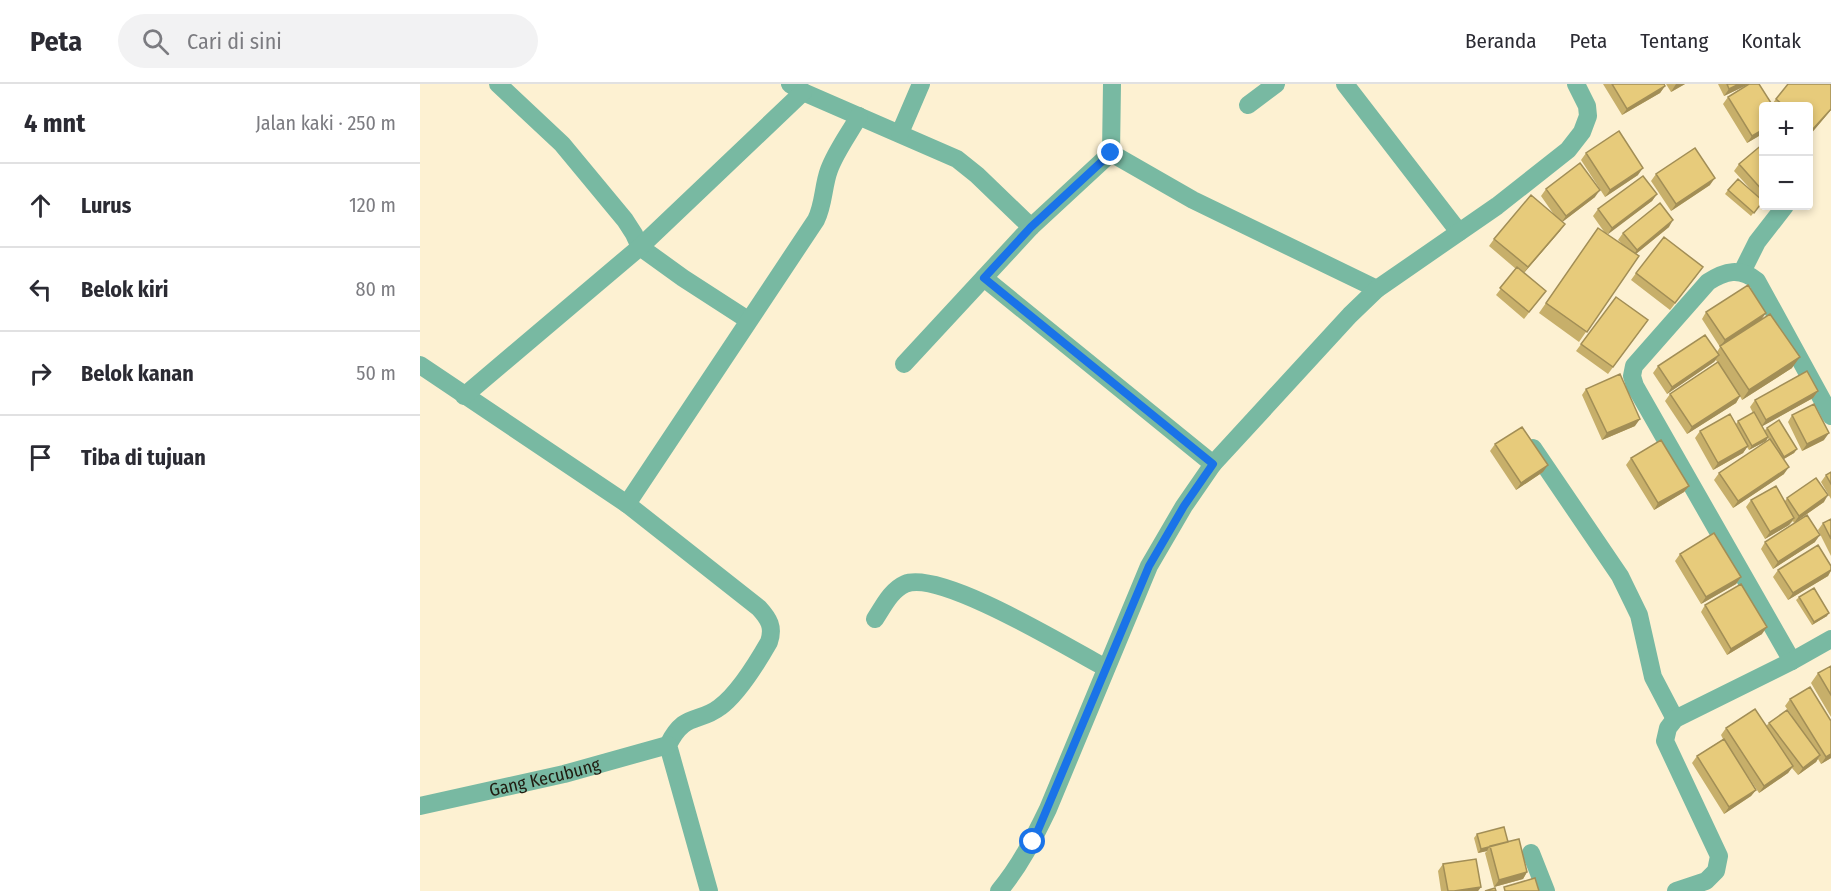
<!DOCTYPE html>
<html lang="id">
<meta charset="utf-8">
<style>
body{margin:0;font-family:"Fira Sans Condensed",sans-serif;background:#f2f2f3;color:#2b2b33}
.controls{position:absolute;right:18px;top:18px;display:grid;overflow:hidden;border-radius:6px;box-shadow:0 3px 9px #0003}
.controls button{width:54px;height:54px;display:grid;place-items:center;padding:0;border:0;border-bottom:2px solid #e1e1e2;background:#fff;color:#2b2b33;font:30px sans-serif}
.stop{position:absolute;width:18px;height:18px;margin:-14px;border:4px solid #1a73e8;border-radius:50%;background:#fff}
.stop.end{background:#1a73e8;border-color:#fff;box-shadow:0 2px 6px #0008}
.list{margin:0;padding:0;list-style:none}
h2{display:flex;justify-content:space-between;align-items:center;height:78px;margin:0;padding:0 24px;font-size:26px}
h2 small{font-size:20px;font-weight:400;color:#7c7c81}
.list li{display:grid;grid-template-columns:39px 1fr auto;gap:18px;align-items:center;box-sizing:border-box;height:84px;padding:0 24px;border-top:2px solid #e1e1e2}
.list b{display:block;font-size:22px;white-space:nowrap}
.list em{font-size:20px;font-style:normal;color:#7c7c81}
.icon{flex:none;width:33px;height:33px;fill:none;stroke:currentColor;stroke-width:2;stroke-linecap:round;stroke-linejoin:round}
.map{position:relative;flex:none;width:1411px;height:807px;overflow:hidden}
header{display:flex;align-items:center;gap:36px;box-sizing:border-box;height:84px;padding:0 30px;background:#fff;border-bottom:2px solid #e1e1e2}
header strong{font-size:28px}
nav{display:flex;gap:33px;margin-inline-start:auto;font-size:21px}
.search{width:420px;height:54px;background:#f2f2f3;display:flex;align-items:center;gap:15px;box-sizing:border-box;padding:0 21px;border-radius:33px;color:#7c7c81;font-size:22px}
main{display:flex}
aside{flex:1;background:#fff}
.map>svg:first-child{display:block}
.lines{fill:none;stroke-linecap:round;stroke-linejoin:round}
.minor{stroke:#78b9a2;stroke-width:18}
.wall{fill:#c7af6a}
.shaded-wall{fill:#a28e56}
.building{fill:#e7cb7b;stroke:#a28e56;stroke-width:1.5}
.route{stroke:#1a73e8;stroke-width:8}
.labels{text-anchor:middle;stroke-width:4.5;stroke-linejoin:round;paint-order:stroke}
.street-label{font-size:18px;fill:#201c11;stroke:#fdf1d2}
</style>
<header>
<strong>Peta</strong>
<div class="search"><svg class="icon" aria-label="search" viewBox="0 0 24 24"><circle cx="10" cy="10" r="6"/><path d="M15 15l6 6"/></svg>Cari di sini</div>
<nav><a>Beranda</a><a>Peta</a><a>Tentang</a><a>Kontak</a></nav>
</header>
<main>
<aside>
<h2>4 mnt<small>Jalan kaki · 250 m</small></h2>
<ul class="list">
<li><svg class="icon" aria-label="ahead" viewBox="0 0 24 24"><path d="M12 20V5M6 11l6-6 6 6"/></svg><div><b>Lurus</b></div><em>120 m</em></li>
<li><svg class="icon" aria-label="left" viewBox="0 0 24 24"><path d="M17 20v-9H6M10 6l-5 5 5 5"/></svg><div><b>Belok kiri</b></div><em>80 m</em></li>
<li><svg class="icon" aria-label="right" viewBox="0 0 24 24"><path d="M7 20v-9h11M14 6l5 5-5 5"/></svg><div><b>Belok kanan</b></div><em>50 m</em></li>
<li><svg class="icon" aria-label="arrive" viewBox="0 0 24 24"><path d="M6 21V4h12l-3 4 3 4H6"/></svg><div><b>Tiba di tujuan</b></div></li>
</ul>
</aside>
<div class="map">
<svg width="1411" height="807" viewBox="0 0 1411 807">
<rect width="100%" height="100%" fill="#fdf1d2"/>
<g class="lines">
<g class="minor">
<path d="M78,0l64,60 63,76 9,14 6,13 43,31 65,42"/>
<path d="M370,0l13,8 154,67 20,16 54,52"/>
<path d="M925,0l114,148"/>
<path d="M828,21l28,-21"/>
<path d="M480,49l21,-49"/>
<path d="M691,69l1,-69"/>
<path d="M1322,188l15,-30 28,-36"/>
<path d="M564,194l229,186"/>
<path d="M484,280l127,-137 80,-74 82,47 184,89"/>
<path d="M0,281l207,139 132,104c10,11 15,19 10,34 -12,21 -30,51 -49,65 -22,17 -35,4 -52,38l41,146"/>
<path d="M44,312l176,-149 163,-155"/>
<path d="M1113,364l87,128 19,39 14,62 22,42"/>
<path d="M207,420l189,-284c8,-16 7,-34 13,-50 7,-19 20,-36 30,-54"/>
<path d="M455,535c8,-12 16,-29 30,-35 35,-15 165,65 201,84"/>
<path d="M1372,577l-157,-275 -3,-10 2,-10 74,-84c17,-11 32,-15 49,-1l74,135"/>
<path id="s1" d="M0,722l144,-32 104,-29"/>
<path d="M1111,769l15,38"/>
<path d="M579,807c21,-25 35,-53 49,-82l101,-243 35,-60 29,-42 137,-149 27,-26 120,-83 71,-56 14,-18 6,-16 -1,-10 -11,-22"/>
<path d="M1256,807l30,-10 10,-10 3,-15 -54,-115 3,-13 7,-9 117,-58 39,-22"/>
</g>
</g>
<path class="wall" d="M1183,0h61l1,2 -5,7 -38,22z
M1246,0h19l-14,8z
M1298,0h31l-25,12z
M1411,0v26l-22,26v-30h-45v27l-17,10 -24,-39 5,-7 44,7 4,-5z
M1344,59v51l-5,4 4,3 -12,15 -26,-22 3,-4 25,2 -19,-21 5,-7z
M1166,69l52,22 -33,22 -24,-37z
M1236,90l54,11 -39,26 -20,-30z
M1126,105l49,8 -33,25 -2,9 -36,42 22,18 -22,28 -28,-24 20,-26 -27,-23 5,-7 61,-23 -14,-20z
M1237,110l-5,7 -45,33 15,10 -4,-4 5,-7 46,-6 -33,27 3,2 -60,86 -40,-29 59,-85 7,5 -12,-17 5,-7z
M1216,189l62,1 -28,36 -39,-30z
M1196,213l32,23 -40,54 -32,-23z
M1286,228l56,7 30,49 -50,32 -2,-4 -4,7 -49,31 -22,-33 5,-7 47,-32 -1,-2 -2,2 -47,32 -14,-21 5,-7 59,-14 3,-5 -18,-28z
M1166,305l49,37 -33,14 -20,-45z
M1398,307l-5,7 -51,28 2,5 3,-3 30,21 -3,4 -10,6v15l-51,34 -19,-28 5,-7 50,-33 -1,-2 -2,3 -17,9 -2,-3 -4,6 -30,17 -18,-32 5,-7 36,-7 2,-3 15,-8 -3,-6 5,-7z
M1372,331l32,25 -22,11 -14,-29z
M1075,360l48,28 -27,18 -26,-39z
M1211,374l58,28 -5,6 -30,18 -28,-45z
M1411,388v27l-10,-17 5,-7z
M1367,414l37,4 -30,21 -1,-2 -4,4 -24,14 -19,-32 5,-7 34,1z
M1411,435v37l-13,-26 5,-7z
M1345,458h50l-42,27 -12,-20z
M1260,470l61,23 -5,7 -35,20 -26,-43z
M1411,482v5l-3,5 -40,24 -15,-23 5,-7z
M1379,513l28,19 -15,9 -16,-25z
M1285,521l57,29 -35,21 -26,-43z
M1411,582v51l-20,-34 7,-10z
M1370,615l41,22v37l-10,6 -3,-5 -2,3 -18,13 -6,-7 -4,5 -29,20 -20,-30 17,27 -5,6 -27,18 -32,-51 5,-7 26,-17 -2,-4 5,-7 40,-2 3,-3 23,-7 -7,-10z
M1057,750l31,8 19,30 -4,7 -29,8 -9,-34 2,-2 -9,2 -4,-15z
M1023,780l38,23 -3,4h-37l-3,-20z"/>
<path class="shaded-wall" d="M1256,0h9l-14,8z
M1319,0h10l-25,12 5,-7z
M1245,2l-5,7 -38,22 5,-6z
M1411,25v1l-22,26 3,-6z
M1344,45v4l-17,10 5,-7z
M1223,84l-5,7 -33,22 5,-7z
M1295,94l-5,7 -39,26 5,-7z
M1180,106l-5,7 -34,26 5,-7z
M1237,110l-5,7 -45,34 5,-7z
M1253,136l-4,7 -37,30 5,-7z
M1145,140l-5,7 -37,43 5,-7z
M1346,229l-5,7 -41,27 5,-7z
M1299,271l-5,7 -47,32 5,-7z
M1380,273l-8,11 -50,32 7,-10z
M1398,307l-5,7 -52,29 5,-7z
M1320,312l-4,7 -49,31 5,-7z
M1220,335l-5,7 -33,14 5,-7z
M1409,349l-5,7 -22,11 5,-7z
M1348,353l-2,4 -17,9 3,-4z
M1328,362l-5,7 -30,17 5,-7z
M1377,365l-3,4 -12,7 2,-3z
M1128,381l-5,7 -27,18 5,-7z
M1369,383l-5,7 -51,34 5,-7z
M1269,402l-5,6 -30,18 4,-7z
M1408,411l-4,7 -30,21 5,-7z
M1374,434l-5,7 -24,14 5,-7z
M1400,451l-5,7 -42,27 5,-7z
M1411,486l-3,6 -40,24 5,-7z
M1321,493l-5,7 -35,20 5,-7z
M1409,529l-2,3 -15,9 2,-3z
M1347,543l-5,7 -35,21 4,-6z
M1411,670v4l-10,6 5,-7z
M1400,671l-4,7 -18,13 5,-7z
M1373,682l-5,7 -29,20 5,-7z
M1336,706l-5,6 -27,18 5,-7z
M1069,763l-2,4 -9,2 3,-4z
M1107,788l-4,7 -29,8 5,-7z
M1061,803l-3,4h-24z"/>
<path class="building" d="M1192,0h52l1,2 -38,23z
M1307,0h12l-10,5z
M1329,0h10l14,22h-9v23l-12,7 -24,-39z
M1368,0h43v25l-19,21 -3,-3v-21h-25l-8,-7z
M1199,47l24,37 -33,22 -24,-37z
M1344,59v48h-1l-24,-27z
M1275,64l20,30 -39,26 -20,-30z
M1160,79l20,27 -34,26 -20,-27z
M1223,92l14,18 -45,34 -14,-19z
M1318,95l25,22 -9,12 -26,-23z
M1111,111l34,29 -37,43 -34,-28z
M1240,119l13,17 -36,30 -14,-17z
M1178,144l41,28 -52,76 -41,-29z
M1244,153l39,30 -28,36 -39,-30z
M1097,183l29,24 -17,21 -29,-24z
M1328,201l18,28 -41,27 -19,-28z
M1196,213l32,23 -35,47 -32,-23z
M1350,230l30,43 -51,33 -29,-44z
M1285,251l14,20 -47,32 -14,-21z
M1298,278l22,34 -48,31 -22,-33z
M1387,287l11,20 -52,29 -11,-20z
M1200,290l20,45 -33,14 -21,-44z
M1394,320l15,29 -22,11 -15,-29z
M1334,328l14,25 -16,9 -14,-25z
M1310,330l18,32 -30,17 -18,-32z
M1359,336l18,29 -13,8 -17,-29z
M1102,343l26,38 -27,18 -26,-39z
M1350,355l19,28 -51,34 -19,-28z
M1241,356l28,46 -31,17 -27,-45z
M1411,388v12l-5,-9z
M1396,394l12,17 -29,21 -12,-18z
M1356,402l18,32 -24,14 -19,-32z
M1387,431l13,20 -42,27 -13,-20z
M1411,435v20l-8,-16z
M1294,449l27,44 -35,20 -26,-43z
M1398,461l13,21v4l-38,23 -15,-23z
M1321,500l26,43 -36,22 -26,-44z
M1394,504l15,25 -15,9 -15,-25z
M1411,582v29l-13,-22z
M1390,603l21,34v33l-5,3 -36,-58z
M1335,625l38,57 -29,20 -38,-58z
M1367,626l33,45 -17,13 -34,-45z
M1304,655l32,51 -27,17 -32,-51z
M1084,743l4,15 -27,7 -4,-15z
M1099,755l8,33 -28,8 -9,-34z
M1056,775l5,28 -27,4h-6l-5,-27z
M1115,794l4,13h-34l-1,-4z
M1075,804l1,3h-11z"/>
<g class="lines">
<path class="route" d="M613,758l116,-276 35,-60 29,-42 -229,-186 47,-51 80,-74"/>
</g>
<g class="labels">
<g class="street-label">
<text dy="6" stroke="none"><textPath href="#s1" startOffset="128">Gang Kecubung</textPath></text>
</g>
</g>
</svg>
<div class="controls">
<button>+</button>
<button>−</button>
</div>
<div class="stop" style="left:613px;top:758px"></div>
<div class="stop end" style="left:691px;top:69px"></div>
</div>
</main>
